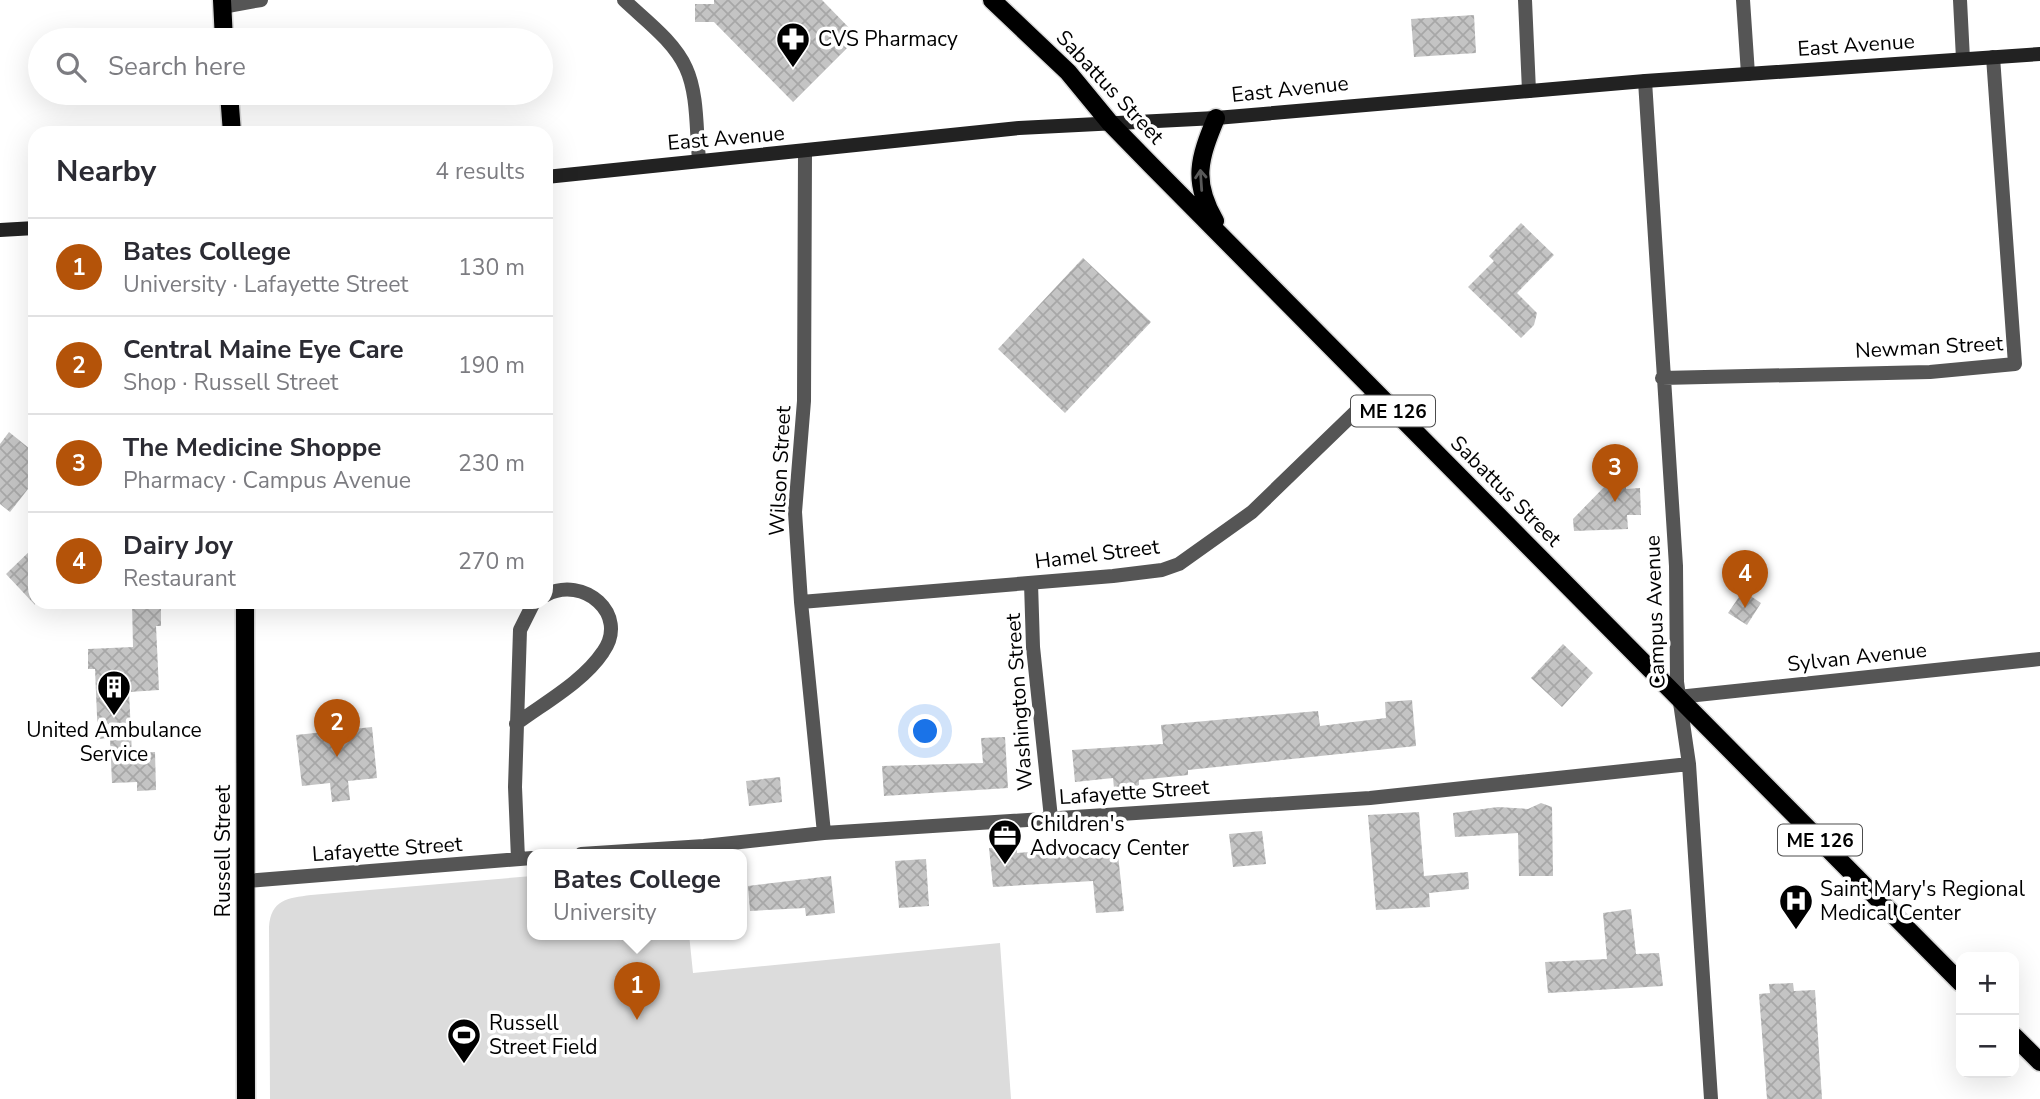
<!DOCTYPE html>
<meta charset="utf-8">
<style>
body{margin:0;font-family:"Nunito Sans",sans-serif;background:#f7f7f7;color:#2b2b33}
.controls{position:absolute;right:21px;bottom:21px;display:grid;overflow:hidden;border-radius:14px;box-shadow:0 7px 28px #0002}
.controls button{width:63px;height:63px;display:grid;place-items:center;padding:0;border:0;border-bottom:2px solid #e1e1e2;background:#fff;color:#2b2b33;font:35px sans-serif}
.you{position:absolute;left:926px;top:732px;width:24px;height:24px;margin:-18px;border:5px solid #fff;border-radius:50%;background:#1a73e8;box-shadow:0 0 0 10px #1a73e833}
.badge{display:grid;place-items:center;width:46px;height:46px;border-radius:50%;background:#b45309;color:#fff;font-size:23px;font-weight:700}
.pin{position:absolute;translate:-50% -58px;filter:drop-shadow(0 2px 4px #0008)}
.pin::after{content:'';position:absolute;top:37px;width:24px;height:21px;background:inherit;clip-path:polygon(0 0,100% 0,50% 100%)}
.popup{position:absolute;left:527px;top:849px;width:220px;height:91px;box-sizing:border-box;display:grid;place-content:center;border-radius:14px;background:#fff;filter:drop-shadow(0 2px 5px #0005);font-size:23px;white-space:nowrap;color:#7c7c81}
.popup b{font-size:26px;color:#2b2b33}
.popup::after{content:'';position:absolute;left:50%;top:100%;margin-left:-14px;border:14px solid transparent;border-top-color:#fff}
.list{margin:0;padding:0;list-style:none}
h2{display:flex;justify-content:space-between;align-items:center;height:91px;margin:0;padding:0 28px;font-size:30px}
h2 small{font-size:23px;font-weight:400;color:#7c7c81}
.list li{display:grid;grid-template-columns:46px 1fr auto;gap:21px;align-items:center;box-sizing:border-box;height:98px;padding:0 28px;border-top:2px solid #e1e1e2}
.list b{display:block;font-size:26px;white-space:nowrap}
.list p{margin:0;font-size:23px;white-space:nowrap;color:#7c7c81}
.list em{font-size:23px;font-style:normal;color:#7c7c81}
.icon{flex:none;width:38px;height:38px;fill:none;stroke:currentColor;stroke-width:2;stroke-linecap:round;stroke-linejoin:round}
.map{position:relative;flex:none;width:2040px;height:1099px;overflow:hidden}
.search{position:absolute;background:#fff;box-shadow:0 7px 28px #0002;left:28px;top:28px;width:525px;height:77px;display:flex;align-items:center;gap:18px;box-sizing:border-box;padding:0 24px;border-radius:38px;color:#7c7c81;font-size:26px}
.panel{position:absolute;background:#fff;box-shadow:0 7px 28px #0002;left:28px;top:126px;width:525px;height:483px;border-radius:21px}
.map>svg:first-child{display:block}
.grass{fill:#dcdcdc}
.building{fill:url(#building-cross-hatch)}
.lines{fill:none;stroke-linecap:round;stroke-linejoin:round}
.primary-casing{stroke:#dbdbdb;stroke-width:21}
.street{stroke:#555;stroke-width:14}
.secondary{stroke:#222;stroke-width:14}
.primary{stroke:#000;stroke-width:18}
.oneway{stroke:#595959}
.labels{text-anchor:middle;stroke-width:7;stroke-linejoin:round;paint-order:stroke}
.shield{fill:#fff;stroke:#4c4c4c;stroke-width:2}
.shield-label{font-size:19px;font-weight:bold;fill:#000}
.poi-label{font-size:21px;fill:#000;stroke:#fff;text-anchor:start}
.street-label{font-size:21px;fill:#000;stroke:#fff}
</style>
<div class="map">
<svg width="2040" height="1099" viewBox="0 0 2040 1099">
<defs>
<pattern id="building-cross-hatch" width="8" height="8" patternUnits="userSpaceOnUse" patternTransform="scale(1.75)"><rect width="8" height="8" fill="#c4c4c4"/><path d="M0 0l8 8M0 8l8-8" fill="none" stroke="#a7a7a7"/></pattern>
</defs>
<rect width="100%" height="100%" fill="#fff"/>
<path class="grass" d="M532,876v58h157l4,39 307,-30 11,156h-741l-1,-172c2,-27 18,-29 42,-32z"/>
<path class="building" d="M714,0h108l36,37 -65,65 -79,-80h-19v-18h19z
M1474,15l2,38 -62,4 -3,-38z
M1521,223l33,32 -37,38 20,20 -3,12 -13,13 -53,-51 26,-26 -5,-5z
M1083,258l68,64 -86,91 -67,-64z
M9,432l26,21v27l-25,32 -10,-8v-60z
M1608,483h18v6l14,-1 1,27h-14l1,14 -54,2 -1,-12z
M35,546v59l-29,-31z
M1743,591l18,12 -14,22 -19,-12z
M132,602h29v24h-5l3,64 -30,2 3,61 23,-1 1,38 -19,1v-9l-25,1 -2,-45 -12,1 -3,-70h-7v-20l45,-2z
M1563,644l30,29 -31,34 -31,-29z
M1412,700l4,46 -228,24v5l-49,5v7l-25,1 -1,-10 -38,4 -3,-32 91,-6 -2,-19 157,-14 2,15 66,-8 -1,-16z
M372,727l5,51 -29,3 2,19 -18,2 -2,-19 -28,3 -6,-51z
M1005,737l3,51 -124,8 -2,-30 101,-3 -2,-25z
M780,777l2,25 -33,4 -3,-25z
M1541,803l11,4 1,69h-34l-1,-43 -63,4 -2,-24 45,-6 30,2z
M1419,812l5,64 44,-4 1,17 -40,4 1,14 -54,3 -8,-95z
M1262,831l4,33 -33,3 -4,-33z
M1117,845l7,66 -28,2 -3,-32 -100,6 -4,-39 28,-2v7z
M926,859l3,47 -30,2 -4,-47z
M831,876l4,37 -29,3 -1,-8 -55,3 -2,-25z
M1631,909l5,45 23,-1 4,33 -115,7 -3,-31 62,-3 -4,-46z
M1793,983l1,8 21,-1 7,109h-55l-8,-105 11,-1 -1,-9z"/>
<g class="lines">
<g class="primary-casing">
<path id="primary" d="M222,0l2,40
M992,0l76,72 42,51 41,42 810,818
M229,93l3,40
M1215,221c-23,-40 -16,-62 1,-103
M245,602l1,497
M2014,1036l26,26"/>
</g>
<path class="street" d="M624,0c21,20 50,41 62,68 12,26 10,62 13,91
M1525,0l4,91
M1743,0l5,74
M1960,0l3,59
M222,7l39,-7
M1645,81l31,485 1,116 12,82 22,335
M805,153l-1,248 -9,111 6,90 23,231
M1662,378l268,-6 85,-8 -22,-307
M1031,583l2,64 18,171
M801,602l312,-26 49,-6 17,-6 73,-52 123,-119
M1678,697l362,-38
M516,724c28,-21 67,-42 87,-72 27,-38 -20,-77 -57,-57
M581,854l123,-8 120,-13 546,-35 319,-34
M518,859l-3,-72 5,-157 14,-28
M246,881l286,-23"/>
<path class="secondary" d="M546,177l473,-49 197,-10 429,-37 395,-27
M0,230l35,-2"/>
<use href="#primary" class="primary"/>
</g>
<defs><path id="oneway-shaft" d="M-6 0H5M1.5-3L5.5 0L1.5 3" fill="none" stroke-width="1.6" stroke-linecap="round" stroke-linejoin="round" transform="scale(1.75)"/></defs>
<use class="oneway" href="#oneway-shaft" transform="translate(1201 180) rotate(-94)"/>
<defs>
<g id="pharmacy-pin" transform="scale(1.75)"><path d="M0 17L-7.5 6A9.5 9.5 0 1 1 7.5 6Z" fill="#000" stroke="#fff"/><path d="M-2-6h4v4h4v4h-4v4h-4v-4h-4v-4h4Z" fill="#fff"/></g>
<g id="building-pin" transform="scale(1.75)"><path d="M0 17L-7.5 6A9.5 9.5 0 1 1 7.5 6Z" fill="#000" stroke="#fff"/><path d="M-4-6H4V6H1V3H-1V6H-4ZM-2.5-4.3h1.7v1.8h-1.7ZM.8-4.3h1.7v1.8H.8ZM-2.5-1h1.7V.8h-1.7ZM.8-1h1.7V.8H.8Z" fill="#fff"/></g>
<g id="office-pin" transform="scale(1.75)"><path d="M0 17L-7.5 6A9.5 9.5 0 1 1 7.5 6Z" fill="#000" stroke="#fff"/><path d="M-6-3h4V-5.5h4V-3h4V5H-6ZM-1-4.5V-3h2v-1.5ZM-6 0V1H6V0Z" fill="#fff"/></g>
<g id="hospital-pin" transform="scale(1.75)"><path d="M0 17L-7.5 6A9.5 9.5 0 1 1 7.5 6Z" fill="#000" stroke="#fff"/><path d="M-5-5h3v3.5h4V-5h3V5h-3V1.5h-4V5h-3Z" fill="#fff"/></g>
<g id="stadium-pin" transform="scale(1.75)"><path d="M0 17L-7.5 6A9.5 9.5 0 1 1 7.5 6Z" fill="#000" stroke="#fff"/><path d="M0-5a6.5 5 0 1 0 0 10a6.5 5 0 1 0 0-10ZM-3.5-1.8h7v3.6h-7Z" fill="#fff"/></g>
</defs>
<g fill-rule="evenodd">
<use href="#pharmacy-pin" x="793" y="39"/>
<use href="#building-pin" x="114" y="687"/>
<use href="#office-pin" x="1005" y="836"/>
<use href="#hospital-pin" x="1796" y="901"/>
<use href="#stadium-pin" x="464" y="1035"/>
</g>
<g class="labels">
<g class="shield">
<rect x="1351" y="395.5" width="84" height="31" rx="5"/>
<rect x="1778" y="824.5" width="84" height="31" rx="5"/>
</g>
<g class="shield-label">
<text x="1393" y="418">ME 126</text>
<text x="1820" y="847">ME 126</text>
</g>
<g class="poi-label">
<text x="818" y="46">CVS Pharmacy</text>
<text x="114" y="737" text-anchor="middle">United Ambulance<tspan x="114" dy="24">Service</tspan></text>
<text x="1030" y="831">Children's<tspan x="1030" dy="24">Advocacy Center</tspan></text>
<text x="1820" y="896">Saint Mary's Regional<tspan x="1820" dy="24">Medical Center</tspan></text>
<text x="489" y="1030">Russell<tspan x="489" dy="24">Street Field</tspan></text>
</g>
<g class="street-label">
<text transform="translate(1856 45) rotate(-4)" y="7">East Avenue</text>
<text transform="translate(1110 87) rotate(47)" y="7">Sabattus Street</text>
<text transform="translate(1290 89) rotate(-6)" y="7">East Avenue</text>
<text transform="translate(726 138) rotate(-5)" y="7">East Avenue</text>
<text transform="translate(1929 347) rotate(-3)" y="7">Newman Street</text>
<text transform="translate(780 471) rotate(-87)" y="7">Wilson Street</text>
<text transform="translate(1506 491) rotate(45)" y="7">Sabattus Street</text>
<text transform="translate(1097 554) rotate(-7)" y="7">Hamel Street</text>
<text transform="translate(1655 612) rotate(-92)" y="7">Campus Avenue</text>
<text transform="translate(1857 657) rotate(-6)" y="7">Sylvan Avenue</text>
<text transform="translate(1019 702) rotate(-94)" y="7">Washington Street</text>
<text transform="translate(1134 792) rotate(-4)" y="7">Lafayette Street</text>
<text transform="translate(387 849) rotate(-4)" y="7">Lafayette Street</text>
<text transform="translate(223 851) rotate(-90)" y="7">Russell Street</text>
</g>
</g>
</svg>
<div class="controls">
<button>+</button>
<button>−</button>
</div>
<div class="you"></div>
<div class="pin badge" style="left:637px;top:1020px">1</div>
<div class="popup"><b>Bates College</b>University</div>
<div class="pin badge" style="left:337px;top:757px">2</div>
<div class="pin badge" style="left:1615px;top:502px">3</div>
<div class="pin badge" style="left:1745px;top:608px">4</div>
<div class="search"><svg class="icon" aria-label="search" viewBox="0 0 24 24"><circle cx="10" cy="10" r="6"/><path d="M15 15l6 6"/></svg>Search here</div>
<section class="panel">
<h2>Nearby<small>4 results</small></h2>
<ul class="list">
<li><span class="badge">1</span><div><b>Bates College</b><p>University · Lafayette Street</p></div><em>130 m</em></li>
<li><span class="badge">2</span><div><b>Central Maine Eye Care</b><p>Shop · Russell Street</p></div><em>190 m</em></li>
<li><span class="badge">3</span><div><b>The Medicine Shoppe</b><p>Pharmacy · Campus Avenue</p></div><em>230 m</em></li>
<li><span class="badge">4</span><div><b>Dairy Joy</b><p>Restaurant</p></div><em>270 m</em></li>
</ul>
</section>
</div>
